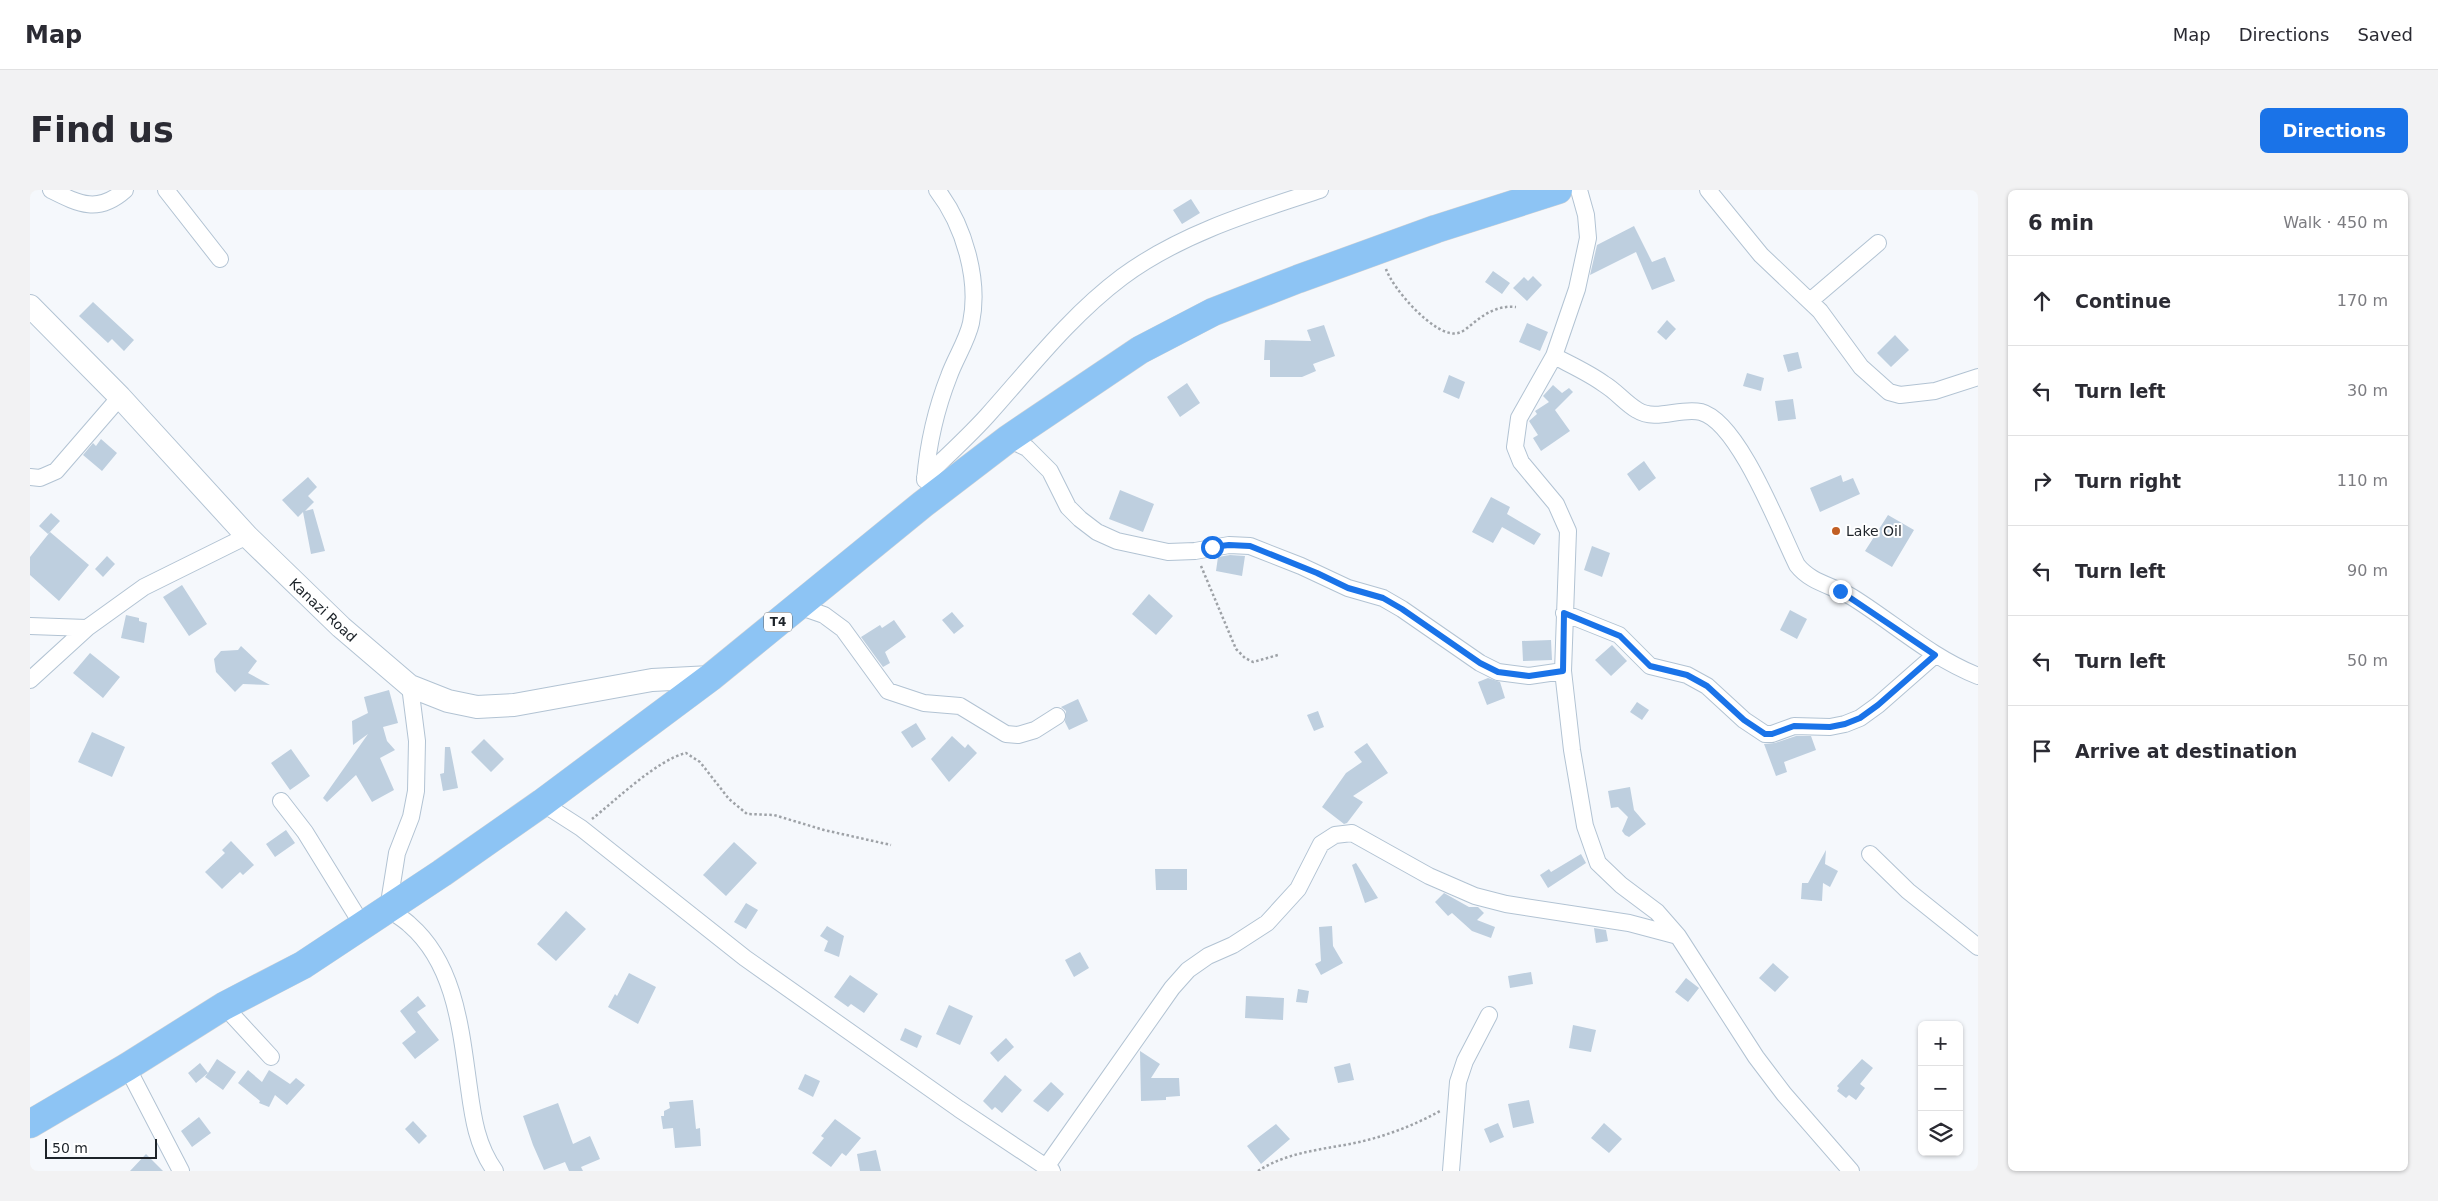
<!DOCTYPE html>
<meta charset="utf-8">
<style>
body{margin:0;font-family:"DejaVu Sans",sans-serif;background:#f2f2f3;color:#2b2b33}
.controls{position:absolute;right:15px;bottom:15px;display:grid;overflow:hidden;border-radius:8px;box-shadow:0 1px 4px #0004}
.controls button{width:45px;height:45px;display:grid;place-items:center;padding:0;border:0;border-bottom:1px solid #e1e1e2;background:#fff;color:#2b2b33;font:25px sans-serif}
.scale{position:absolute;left:15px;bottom:12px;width:112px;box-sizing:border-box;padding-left:5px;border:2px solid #1d2329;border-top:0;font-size:14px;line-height:18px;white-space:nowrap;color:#1d2329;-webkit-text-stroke:4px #fff;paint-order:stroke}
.stop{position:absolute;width:15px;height:15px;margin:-11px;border:4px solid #1a73e8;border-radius:50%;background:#fff}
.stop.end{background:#1a73e8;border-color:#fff;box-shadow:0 1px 5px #0008}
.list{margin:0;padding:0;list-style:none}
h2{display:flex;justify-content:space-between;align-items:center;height:65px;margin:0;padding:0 20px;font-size:21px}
h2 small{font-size:16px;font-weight:400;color:#7c7c81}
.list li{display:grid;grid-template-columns:32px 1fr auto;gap:15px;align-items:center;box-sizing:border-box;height:90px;padding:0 20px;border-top:1px solid #e1e1e2}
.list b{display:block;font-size:19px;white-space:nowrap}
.list em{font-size:16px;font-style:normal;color:#7c7c81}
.icon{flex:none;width:28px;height:28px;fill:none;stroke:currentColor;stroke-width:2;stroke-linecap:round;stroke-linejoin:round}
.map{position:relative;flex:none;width:1948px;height:981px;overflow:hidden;border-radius:8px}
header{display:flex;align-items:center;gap:30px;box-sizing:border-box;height:70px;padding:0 25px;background:#fff;border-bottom:1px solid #e1e1e2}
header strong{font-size:24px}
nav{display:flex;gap:28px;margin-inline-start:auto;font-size:18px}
.intro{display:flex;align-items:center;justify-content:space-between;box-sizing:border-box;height:120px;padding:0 30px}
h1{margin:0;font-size:35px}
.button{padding:12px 22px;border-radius:8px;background:#1a73e8;color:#fff;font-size:18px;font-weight:700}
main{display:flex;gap:30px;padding:0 30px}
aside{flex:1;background:#fff;border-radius:8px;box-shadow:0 1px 4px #0004}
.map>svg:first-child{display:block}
.building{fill:#becfdf}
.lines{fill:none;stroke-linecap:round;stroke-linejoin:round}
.street-casing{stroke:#b2c3d3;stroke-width:18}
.secondary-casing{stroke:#b2c3d3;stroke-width:24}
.highway-casing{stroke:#d2d3d4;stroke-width:29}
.path{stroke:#9ea2a7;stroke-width:2.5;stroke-dasharray:2.5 2.5;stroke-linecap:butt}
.street{stroke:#fff;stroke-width:16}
.secondary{stroke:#fff;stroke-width:22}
.highway{stroke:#8dc4f4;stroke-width:28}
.route{stroke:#1a73e8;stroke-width:6}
.poi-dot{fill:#c25f24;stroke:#fff;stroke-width:2}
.labels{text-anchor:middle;stroke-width:4;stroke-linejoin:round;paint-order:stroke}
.shield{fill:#fff;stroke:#616569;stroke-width:1}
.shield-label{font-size:12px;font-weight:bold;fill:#1d2329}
.poi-label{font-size:14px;fill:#1d2329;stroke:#fff;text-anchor:start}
.street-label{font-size:14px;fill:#1d2329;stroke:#fff}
</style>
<header>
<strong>Map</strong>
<nav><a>Map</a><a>Directions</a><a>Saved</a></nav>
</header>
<div class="intro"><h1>Find us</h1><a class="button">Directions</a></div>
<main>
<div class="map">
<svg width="1948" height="981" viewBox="0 0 1948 981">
<rect width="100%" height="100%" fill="#f5f8fc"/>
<path class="building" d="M1161,9l9,14 -18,11 -9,-14z
M1604,36l18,36 13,-5 10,24 -23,9 -16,-38 -46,23 7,-30z
M1463,81l17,12 -8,11 -17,-12z
M1503,86l9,9 -15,16 -14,-13 11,-11 4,4z
M63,112l41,38 -10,11 -12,-12 -4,4 -29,-27z
M1637,130l9,9 -10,11 -9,-8z
M1497,133l21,9 -8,19 -21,-9z
M1294,135l11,31 -22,8 3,7 -14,6h-32v-17h-6l1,-20 46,1 -4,-11z
M1865,145l14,15 -18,17 -14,-14z
M1768,162l4,16 -14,4 -5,-17z
M1717,183l17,5 -3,13 -18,-5z
M1419,185l16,7 -6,17 -16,-7z
M1157,193l13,20 -20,14 -13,-20z
M1523,195l9,8 7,-5 4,4 -18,18 15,21 -29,20 -8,-13 5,-3 -9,-14 8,-7 -2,-3 14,-9 -6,-6z
M1763,209l3,20 -18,2 -3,-20z
M71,249l16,14 -15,18 -19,-16 10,-12 3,3z
M1614,271l12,17 -17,13 -12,-17z
M1811,285l2,7 10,-4 7,16 -40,18 -10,-24z
M278,287l9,10 -9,9 6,6 -9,9 8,-2 12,42 -14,3 -8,-42 -5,5 -16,-17z
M1090,300l34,14 -11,28 -34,-13z
M1461,307l19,10 -3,7 34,20 -7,11 -32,-18 -9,16 -21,-11z
M21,323l9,8 -12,13 -9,-8z
M1858,325l26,15 -22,37 -27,-16z
M20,342l39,33 -30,36 -29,-26v-18z
M1562,356l18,7 -8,24 -18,-7z
M1200,365l15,1 -3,20 -26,-5 2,-14z
M77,366l8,8 -12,13 -8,-8z
M152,395l25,39 -18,12 -26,-39z
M1119,404l24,22 -17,19 -24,-21z
M1760,420l17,9 -10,20 -17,-9z
M922,422l12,14 -10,8 -12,-14z
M96,425l13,3v3l8,2 -3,20 -23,-5z
M864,430l12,17 -21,15 5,11 -7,4 -22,-30 19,-12 2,3z
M1521,450l1,20 -29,1 -1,-20z
M1582,455l15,16 -16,15 -16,-16z
M211,456l16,15 -9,12 22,12 -27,-1 -8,8 -19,-20 -2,-13 7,-8 17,-1z
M60,463l30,24 -17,21 -30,-25z
M1458,488l12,4 5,16 -18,7 -9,-23z
M359,500l9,33 -15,4 4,14 8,9 -15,8 14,32 -22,12 -16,-27 -29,27 -4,-4 45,-64 -15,11 -1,-24 16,-8 -4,-16z
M1048,509l10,22 -19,9 -4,-8 1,-11 -5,-4z
M1607,512l12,8 -7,10 -12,-8z
M1288,521l6,16 -10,4 -7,-16z
M886,533l10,16 -14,9 -11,-16z
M62,542l33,15 -13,30 -34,-15z
M922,546l13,12 3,-4 9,9 -28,29 -18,-23z
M1766,546h15l5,14 -32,12 3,10 -11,4 -12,-32 11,-1z
M454,549l20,20 -13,13 -20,-20z
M1337,553l21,30 -35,23 10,6 -16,21 -3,1 -22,-17 24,-34 16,-11 -8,-10z
M415,557h5l8,41 -15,3 -3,-17 4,-1z
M261,559l19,27 -20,14 -19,-27z
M1600,597l4,23 12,14 -17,13 -4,-2 -3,-4 6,-14 -10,-10 -7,1 -3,-17z
M256,640l9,13 -20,14 -9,-13z
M201,651l23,24 -11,10 -3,-3 -18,17 -17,-17 20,-19 -3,-3z
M704,652l23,21 -31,33 -23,-21z
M1796,660l-1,14 13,7 -8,16 -7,-4 -1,18 -21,-2 1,-16h6z
M1551,664l5,9 -38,25 -8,-13 9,-6 2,3z
M1326,673l22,35 -13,5 -13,-38z
M1125,679h32v21h-31z
M1414,703l25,14h9l6,6 -7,7 18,7 -4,11 -19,-7 -20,-18 -4,3 -13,-14z
M716,713l12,7 -12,19 -12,-7z
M536,721l20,18 -30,32 -19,-17z
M797,736l17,10 -5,21 -15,-6 4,-10 -8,-5z
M1302,736l1,20 10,17 -22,12 -6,-11 6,-3 -2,-34z
M1564,738l12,2 2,11 -12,2z
M1050,762l9,16 -15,9 -9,-17z
M1743,773l16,14 -14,15 -16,-14z
M1501,782l2,12 -23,4 -2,-12z
M599,783l27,14 -18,37 -30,-17 7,-13 2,2z
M820,785l28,19 -14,19 -13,-9 -3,3 -14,-10z
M1656,788l13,10 -11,14 -13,-10z
M1268,799l11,2 -2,12 -11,-1z
M388,806l8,10 -9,6 22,28 -24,19 -13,-16 14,-11 -16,-21z
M1216,806l38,2 -1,22 -38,-2z
M919,815l24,11 -13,29 -24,-11z
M1543,835l23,5 -5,22 -22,-4z
M875,838l17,8 -5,12 -17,-8z
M976,848l8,9 -16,15 -8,-9z
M1110,861l20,13 -9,14h28l1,18 -14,1v3l-25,1z
M187,869l19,13 -13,18 -18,-13 3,-4 -12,10 -8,-10 12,-10 8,10z
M1832,869l11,9 -13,16 5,4 -9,12 -7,-5 -3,3 -9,-7 2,-3 -2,-2z
M1320,873l4,17 -16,3 -4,-16z
M218,880l14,12 7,-12 21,14 6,-6 9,7 -18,20 -12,-10 -6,12 -10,-4 1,-2 -22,-18z
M775,884l15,7 -7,16 -15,-8z
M975,885l17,15 -20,23 -7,-6 -3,3 -9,-9z
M1021,892l13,12 -16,18 -15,-11z
M663,910l3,29 4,-1 1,18 -26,2 -2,-20 -10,1 -2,-13h3v-5l6,-3 -1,-6z
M1499,910l5,23 -21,5 -5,-24z
M528,913l15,41 17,-8 10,23 -19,8 2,4h-14l-4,-9 -21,8 -11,-25 -10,-29z
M169,927l12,16 -19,14 -11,-16z
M805,929l26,19 -15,18 -4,-3 -11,14 -19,-14 12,-15 -3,-2z
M383,931l14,15 -8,8 -14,-15z
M1468,933l6,14 -14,6 -6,-14z
M1574,933l18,16 -13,14 -18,-15z
M1246,934l14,15 -29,25 -14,-18z
M846,960l5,21h-21l-3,-17z
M116,964l17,17h-33z"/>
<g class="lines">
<g class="street-casing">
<path id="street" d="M21,0c28,14 47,24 74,0
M136,0l54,69
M1549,0l7,25 2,23 -11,51 -23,67 -35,62 -4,29 6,15 35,42 12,27 -5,140 9,79 13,76 13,37 23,22 36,27 21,24 78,121 28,37 67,77
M1678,0l53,65 59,56 41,56 28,25 11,3 35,-4 43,-14
M1780,111l68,-58
M1524,166c17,9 35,17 50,28 12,7 21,19 33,26 19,12 43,-3 64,2 38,10 79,119 96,153 14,18 35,20 55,32 42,26 78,60 126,79
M978,249l19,9 23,23 18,36 12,12 17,13 20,9 51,11 27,-1 34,-6 21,1 51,20 47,22 35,10 19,11 78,54 18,9 31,4 34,-5
M0,287l10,1 16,-7 64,-74
M895,287c21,-20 43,-40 62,-61 43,-48 83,-100 135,-139 58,-43 130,-65 198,-87
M895,290c3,-35 11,-71 24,-104 6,-17 18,-35 22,-53 9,-43 -7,-98 -34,-133
M768,416l26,9 19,14 45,62 36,12 36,3 46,28 12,1 17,-5 22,-14
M1534,423l55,22 31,31 37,9 20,11 37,34 21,14h7l22,-8 36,1 15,-3 15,-6 18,-13 57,-50
M0,436l57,2
M0,490l57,-52 57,-41 103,-51
M380,496l7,55 -1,50 -5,26 -14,36 -9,56c7,5 16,10 22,16 46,40 51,107 59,163 4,30 8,58 26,83
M251,611l24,31 58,94
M512,613l39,25 164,130 214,151 93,62
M1840,664l38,37 70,56
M194,816l47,51
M97,877l54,104
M1016,977l126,-179 16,-18 20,-14 25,-11 34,-22 31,-34 23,-45 14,-9 17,-2 77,43 46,20 31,8 123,19 49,13
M1421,981l7,-89 7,-21 24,-46"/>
</g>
<g class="secondary-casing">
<path id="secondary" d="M0,116l90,91 127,139 94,91 69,59 38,15 29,6 37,-2 138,-25 59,-3"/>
</g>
<g class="highway-casing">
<path id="highway" d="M0,934l97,-57 97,-61 79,-41 139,-92 100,-70 169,-126 212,-173 85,-65 132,-89 73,-38 85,-33 138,-50 122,-39"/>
</g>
<path class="path" d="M1356,79c6,19 50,70 72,64 5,-1 9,-5 13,-8 13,-11 27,-20 45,-18
M1171,376l35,83 9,9 8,4 25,-7
M562,629c24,-19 65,-59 94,-66l14,9 29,37 18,15 27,1 50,15 67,15
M1228,981c28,-18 59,-21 92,-27 31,-6 63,-18 90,-33"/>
<use href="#street" class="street"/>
<use href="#secondary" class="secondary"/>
<use href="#highway" class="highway"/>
</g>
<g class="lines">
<path class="route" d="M1182,357l17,-2 21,1 67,27 31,15 35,10 19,11 78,54 18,9 31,4 34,-5 1,-58 56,23 30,30 37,9 20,11 37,34 21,14h7l22,-8 36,1 15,-3 15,-6 18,-13 57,-50 -95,-64"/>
</g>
<circle class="poi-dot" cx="1806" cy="341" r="5"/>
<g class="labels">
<rect class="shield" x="734" y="422.5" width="28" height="19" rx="4"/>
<g class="shield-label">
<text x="748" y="436">T4</text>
</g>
<g class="poi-label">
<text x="1816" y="346">Lake Oil</text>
</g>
<g class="street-label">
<text transform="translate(293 420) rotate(43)" y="5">Kanazi Road</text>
</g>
</g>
</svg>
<div class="controls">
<button>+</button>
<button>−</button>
<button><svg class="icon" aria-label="layers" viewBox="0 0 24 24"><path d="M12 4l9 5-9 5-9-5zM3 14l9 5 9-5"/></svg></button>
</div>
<div class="scale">50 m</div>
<div class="stop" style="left:1182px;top:357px"></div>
<div class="stop end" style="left:1810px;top:401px"></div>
</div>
<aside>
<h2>6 min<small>Walk · 450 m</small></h2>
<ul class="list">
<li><svg class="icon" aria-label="ahead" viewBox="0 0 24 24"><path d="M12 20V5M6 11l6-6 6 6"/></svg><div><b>Continue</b></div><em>170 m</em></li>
<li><svg class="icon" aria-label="left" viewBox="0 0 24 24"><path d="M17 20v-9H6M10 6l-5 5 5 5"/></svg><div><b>Turn left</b></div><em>30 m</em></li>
<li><svg class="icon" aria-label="right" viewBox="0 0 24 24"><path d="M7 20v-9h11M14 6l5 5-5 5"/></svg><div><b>Turn right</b></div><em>110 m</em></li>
<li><svg class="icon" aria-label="left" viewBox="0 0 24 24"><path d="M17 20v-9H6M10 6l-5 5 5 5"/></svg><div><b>Turn left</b></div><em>90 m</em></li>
<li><svg class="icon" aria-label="left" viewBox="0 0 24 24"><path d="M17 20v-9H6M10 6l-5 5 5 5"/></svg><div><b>Turn left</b></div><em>50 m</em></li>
<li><svg class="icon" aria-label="arrive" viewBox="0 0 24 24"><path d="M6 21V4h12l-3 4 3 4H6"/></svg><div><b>Arrive at destination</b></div></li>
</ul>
</aside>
</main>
